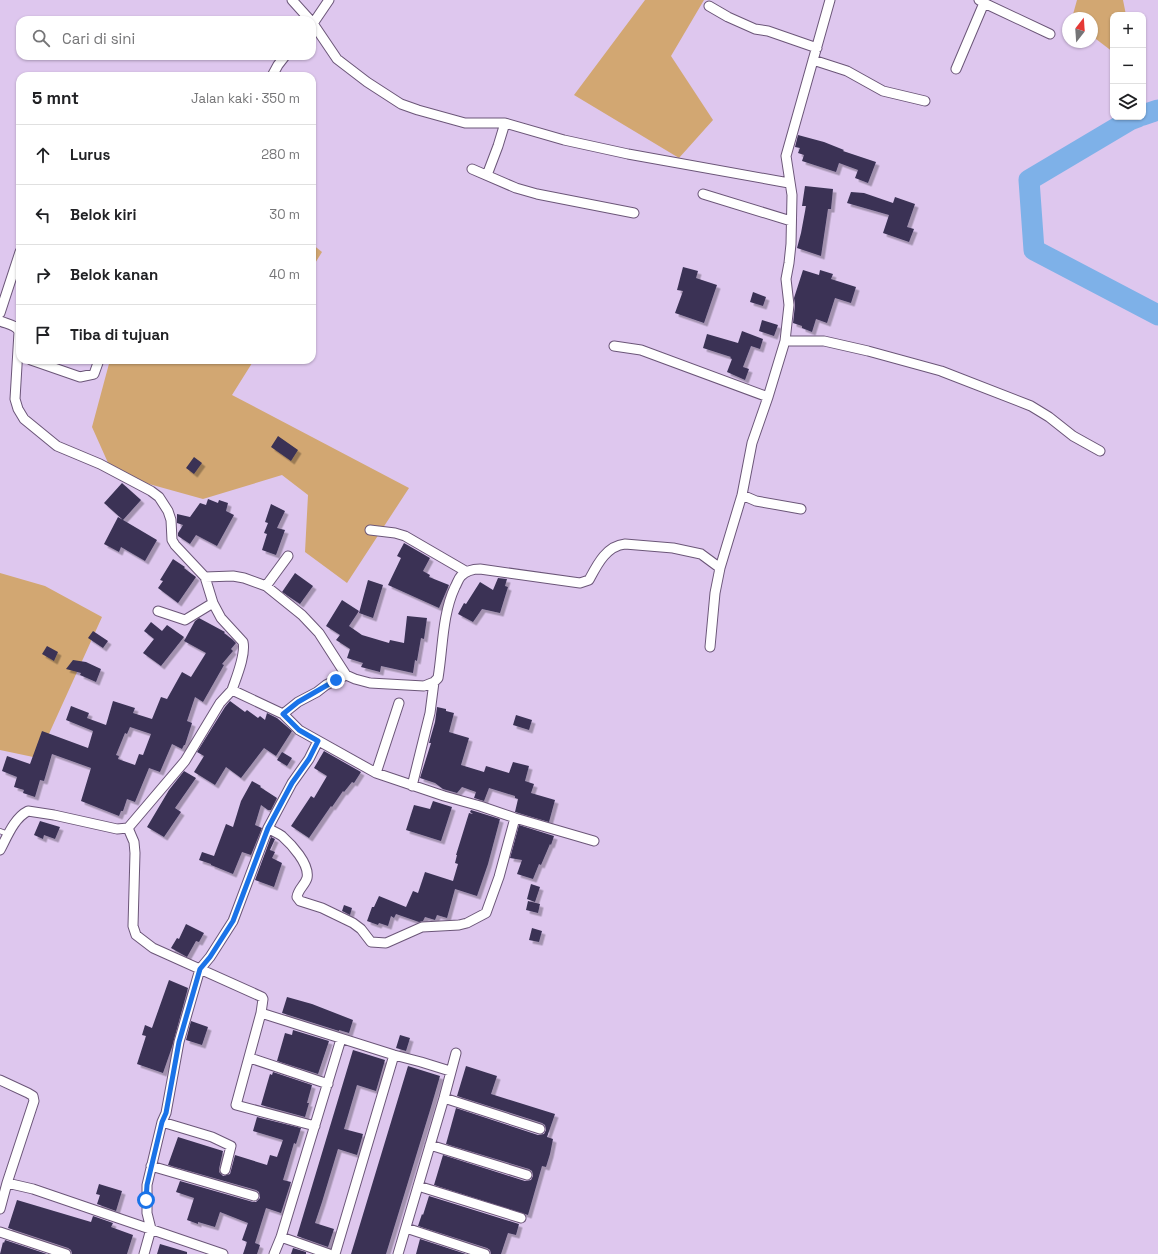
<!DOCTYPE html>
<html lang="id">
<meta charset="utf-8">
<style>
body{margin:0;font-family:"Space Grotesk",sans-serif;background:#f2f2f2;color:#202124}
.controls{position:absolute;right:12px;top:12px;display:grid;overflow:hidden;border-radius:8px;box-shadow:0 1px 3px #0004}
.controls button{width:36px;height:36px;display:grid;place-items:center;padding:0;border:0;border-bottom:1px solid #e0e0e0;background:#fff;color:#202124;font:20px sans-serif}
.compass{position:absolute;left:1062px;top:12px;width:36px;height:36px;border-radius:50%;background:#fff;box-shadow:0 1px 3px #0004;rotate:17deg}
.stop{position:absolute;width:12px;height:12px;margin:-9px;border:3px solid #1a73e8;border-radius:50%;background:#fff}
.stop.end{background:#1a73e8;border-color:#fff;box-shadow:0 1px 4px #0008}
.list{margin:0;padding:0;list-style:none}
h2{display:flex;justify-content:space-between;align-items:center;height:52px;margin:0;padding:0 16px;font-size:17px}
h2 small{font-size:13px;font-weight:400;color:#757577}
.list li{display:grid;grid-template-columns:26px 1fr auto;gap:12px;align-items:center;box-sizing:border-box;height:60px;padding:0 16px;border-top:1px solid #e0e0e0}
.list b{display:block;font-size:15px;white-space:nowrap}
.list em{font-size:13px;font-style:normal;color:#757577}
.icon{flex:none;width:22px;height:22px;fill:none;stroke:currentColor;stroke-width:2;stroke-linecap:round;stroke-linejoin:round}
.map{position:relative;flex:none;width:1158px;height:1254px;overflow:hidden}
.search{position:absolute;background:#fff;box-shadow:0 1px 3px #0004;left:16px;top:16px;width:300px;height:44px;display:flex;align-items:center;gap:10px;box-sizing:border-box;padding:0 14px;border-radius:12px;color:#757577;font-size:15px}
.panel{position:absolute;background:#fff;box-shadow:0 1px 3px #0004;left:16px;top:72px;width:300px;height:292px;border-radius:12px}
.map>svg:first-child{display:block}
.green{fill:#d2a772}
.lines{fill:none;stroke-linecap:round;stroke-linejoin:round}
.river{stroke:#7eb1e8;stroke-width:21}
.building{fill:#3a3355;fill-rule:evenodd;filter:url(#shadow)}
.service-casing{stroke:#6b5678;stroke-width:6}
.minor-casing{stroke:#6b5678;stroke-width:11}
.service{stroke:#fff;stroke-width:4.5}
.minor{stroke:#fff;stroke-width:9}
.route{stroke:#1a73e8;stroke-width:5}
</style>
<div class="map">
<svg width="1158" height="1254" viewBox="0 0 1158 1254">
<defs>
<filter id="shadow"><feDropShadow dx="3.5" dy="3.5" stdDeviation="0" flood-color="#0004"/></filter>
</defs>
<rect width="100%" height="100%" fill="#dec7ee"/>
<path class="green" d="M645,0h59l-33,56 42,64 -34,38 -105,-63z
M1077,0h46l3,15h-13v37l-21,-16v-18h-20z
M312,244l10,8 -10,16z
M110,360h144l-22,35 177,93 -62,95 -42,-31 3,-57 -26,-20 -79,24 -90,-25 -21,-47z
M0,573l45,13 57,31 -64,141 -38,-8z"/>
<g class="lines">
<path class="river" d="M1143,115l15,-5
M1138,117l-8,3 -101,60 5,70 124,65"/>
</g>
<path class="building" d="M798,135l26,7 20,8 -1,1 33,11 -8,21 -13,-5 3,-8 -19,-7 -3,9 -34,-11 2,-6 -6,-2 2,-5 -5,-1z
M805,186l28,3 -2,20h-3l-7,47 -24,-8 4,-15 5,-27h-4z
M851,192l13,1 29,10 2,-6 20,7 -8,23 7,2 -5,13 -26,-9 6,-18 -42,-12z
M683,267l15,4 -2,7 21,7 -13,38 -29,-10 8,-22 -6,-1z
M803,270l16,5 1,-5 13,4 -2,5 25,8 -5,16 -16,-5 -8,25 -11,-4 -4,13 -10,-4v-2l-9,-3 2,-18 -1,-7z
M753,292l13,5 -3,9 -13,-4z
M762,320l16,5 -4,11 -15,-5z
M742,331l21,8 -3,10 -9,-3 -8,21 6,2 -4,11 -18,-8 5,-13 -2,-1 1,-1 -28,-9 4,-14 31,9z
M278,436l20,14 -7,11 -20,-14z
M194,457l8,6 -8,11 -8,-6z
M122,483l19,17 -18,20 -19,-17z
M208,499l10,4 1,-3 9,3 -2,8 8,4 -17,31 -21,-11 -6,9 -12,-8v-3l5,-8 -6,-2v-9l13,3 10,-14 6,2z
M271,504l14,7 -8,17 8,2 -9,25 -14,-5 5,-16 -3,-1 4,-10 -3,-1z
M118,517l39,23 -12,21 -24,-14 -2,5 -15,-8z
M404,543l26,15 -7,13 7,4 -1,2 20,8 -10,23 -51,-23 13,-27 -4,-2z
M173,559l12,8 -1,1 12,9 -18,26 -20,-15 5,-7 -3,-1z
M295,573l18,13 -13,18 -18,-12z
M498,578l9,1 -2,7 3,1 -8,26 -18,-4 -9,13 -15,-8 6,-11 2,1 14,-22 13,8z
M368,580l15,5 -10,33 -14,-5z
M342,600l17,11 -10,15 13,9 27,8 1,-3 14,3 3,-27 20,2 -3,21 -3,-1 -4,23 -2,-1 -2,13 -32,-7 -1,6 -19,-5 2,-4 -16,-5 3,-9 -14,-9 4,-5 -14,-9z
M199,618l26,14 -1,1 8,6 4,4 -5,6 2,2 -11,13 2,1 -21,37 -8,-5 -8,24 5,2 -7,22h-1l-2,4 -10,-5 -12,28 -11,-4 -14,34 -8,-3 -4,12h-2l-2,5 -38,-15 10,-33 -39,-14 -8,27 -4,-1 -5,17 -12,-4 1,-3 -10,-3 3,-10 -15,-6 5,-15 23,8 12,-33 46,17 5,-17 -27,-11 5,-14 18,7 -2,5 19,7 7,-24 22,7 -2,5 19,6 9,-22 6,2 15,-27 9,5 15,-24 -22,-12 11,-20zM130,727l21,7 -8,21 -4,-1 -4,11 -17,-6 1,-3 -3,-1 9,-22 2,1z
M151,622l11,9 5,-6 17,12 -23,29 -18,-13 11,-14 -10,-8z
M93,631l15,10 -5,7 -15,-10z
M47,646l11,6 -4,9 -12,-7z
M73,660l13,2 15,7 -5,13 -16,-7 1,-2 -15,-4z
M230,701l15,11 2,-2 11,8 2,-2 5,4 2,-7 10,5 15,13 -16,25 -12,-8 -23,30 -15,-11 -11,18 -21,-13 10,-16 -7,-4 28,-45z
M437,707l9,2v2l8,2 -5,19 20,6 -8,27 23,7 2,-6 23,7 4,-11 16,4 -4,15 9,3 -3,9 24,7 -6,22 -34,-10 3,-13 -3,-1v-2l-26,-8 -5,13 -10,-3 2,-6 -14,-5 -5,6 -14,-4 -8,-6 -15,-5 11,-35h-2l6,-21z
M516,715l16,5 -3,10 -16,-5z
M324,751l37,21 -7,11 -2,-1 -8,10 -1,-1 -11,16 -1,-1 -22,32 -18,-12 20,-30 3,2 13,-22 -13,-8z
M282,752l10,6 -5,8 -10,-6z
M184,771l12,7 -21,30 6,4 -17,25 -17,-10 22,-37z
M252,781l9,5 -1,1 17,11 -6,12h-3l-7,-5 -6,20 7,3 -11,27 -9,-3 -9,22 -22,-9v-1l-12,-4 3,-8 12,4 12,-32 7,3 8,-26z
M433,801l19,6 -11,34 -35,-11 8,-25 16,4z
M471,810l29,9 -12,45 -11,32 -22,-7 -8,29 -10,-3 -2,5 -10,-3 -2,4 -4,1 -23,-8 -2,4 -3,-2 -3,10 -9,-3 -1,2 -11,-4 5,-14h2l5,-11 27,11 7,-16 5,2 7,-21 28,9 5,-17 -3,-1 2,-8h-1l13,-42 4,1 -3,-2z
M40,821l20,6 -5,12 -11,-4 -1,4 -9,-4z
M519,825l35,11 -3,9 -1,-1 -9,21 -2,-1 -6,15 -16,-5 5,-14 -12,-2z
M271,837l4,2 -5,11 5,2 -3,6 10,5 -8,24 -19,-7z
M531,884l9,3 -5,15 -8,-3z
M528,901l12,3 -2,9 -12,-3z
M344,905l8,3 -2,7 -8,-4z
M186,924l18,9 -5,9 -3,-1 -9,16 -16,-9 6,-10 2,1z
M532,928l10,3 -3,11 -10,-2z
M169,980l19,8 -16,59 -9,26 -26,-9 9,-28 -4,-1 3,-10 7,3z
M287,997l25,7 41,16 -4,13 -10,-3v1l-57,-18z
M191,1021l17,6 -6,18 -16,-5z
M293,1030l36,11 -11,33 -41,-13 8,-28 7,2z
M400,1035l10,3 -4,13 -10,-3z
M353,1050l32,10 -9,31 -19,-6 -13,44 19,5 -6,21 -19,-6 -16,53 -7,21 19,6 -6,18 -31,-11z
M408,1066l32,10 -9,31 -45,147h-35z
M466,1066l31,10 -6,18 64,20 -8,23 6,2 -3,15 -4,13 -4,-1 -14,49 -94,-30 9,-30 82,26 6,-1 2,-4 -1,-5 -3,-2 -83,-25 10,-36 82,27 6,-1 2,-4 -1,-5 -3,-2 -85,-27z
M273,1072l39,13 -5,18h2l-4,14 -44,-12 9,-31 2,1z
M257,1117l44,11 -5,16 -2,-1 -11,37 8,2 -10,31 -15,-5 -11,35 5,2 -3,9h-14l4,-12 -5,-2 6,-17 -28,-11 -5,15 -17,-5v2l-11,-4 7,-22 -18,-6 4,-11 73,21h3l4,-4 -1,-6 -3,-2 -88,-25 10,-28 45,14 -4,18v3l4,4 7,-2 5,-19 32,10 3,-10 7,2 6,-17 -30,-9z
M99,1184l23,7 -6,20 -19,-7 3,-9 -4,-1z
M429,1196l90,28 -3,11 -8,-2 -7,21h-10l-1,-4 -3,-2 -69,-22 4,-12 1,1z
M17,1200l74,22 2,-6 20,7 -2,4 22,8 -6,19h-55l-1,-4 -3,-2 -60,-20z
M420,1239l46,15h-50z
M5,1240l42,14h-47l3,-12 1,1z
M160,1244l27,8v2h-30z
M293,1248l13,4v2h-15z"/>
<g class="lines">
<g class="service-casing">
<path id="service" d="M0,831l8,3"/>
</g>
<g class="minor-casing">
<path id="minor" d="M292,0l18,20
M984,3l66,31
M709,6l19,11 27,12 13,2 49,17
M312,22l25,37 30,23 34,22 17,6 47,13h40l59,17 64,14 161,29
M312,25l17,-25
M813,60l34,11 36,20 42,10
M956,69l28,-66 -5,-3
M272,76l6,-11 7,-9
M472,169l44,19 21,6 97,19
M487,175l11,-29 7,-23
M703,194l88,27
M0,313l20,-61
M0,321c7,3 17,4 19,11l-4,67 3,10 6,10 33,27 43,18 51,27 8,6 9,14 3,9 1,20 3,5 30,32 8,26 8,15 22,24c3,13 -7,36 -11,48
M785,341h39l44,10 73,20 90,35 18,11 24,19 27,15
M614,346l27,4 127,47
M31,360l49,17 14,-3 5,-14
M742,495l14,6 45,8
M370,530l25,3 10,3 62,36
M205,577l28,-1 11,2 22,8 36,29 17,18 27,42
M266,586l22,-30
M158,611l27,9 28,-17
M710,647l5,-54 5,-25 22,-73 10,-52 16,-46 17,-56 4,-36 -3,-26 3,-16 2,-19 1,-49 -6,-39 44,-156
M283,714l16,16 77,43 68,23 36,10 35,12 79,23
M376,773l23,-70
M412,786l18,-73 4,-31
M128,828l6,14 1,11 -2,73 3,9 17,13 109,49 1,2 -2,14 -25,92 79,21
M268,828c4,3 10,5 14,8 9,8 28,28 25,42 -2,7 -9,11 -10,19l3,4 22,7 31,15 8,6 10,13 15,1 36,-16 37,-2 8,-2 19,-10 13,-36 16,-59
M0,850c7,-13 14,-32 28,-39l26,4 63,14 11,-1 57,-67 35,-58 12,-13 51,24 15,-12 19,-10 9,-7 20,-10 9,4 15,4 54,3 10,-4 4,-4c5,-30 4,-63 17,-91 2,-3 3,-8 6,-11 5,-5 12,-7 19,-7l100,14 9,-3c8,-15 17,-34 36,-36l48,4 28,6 19,14
M261,1013l133,42 27,7 29,9
M250,1058l78,26
M0,1080l28,13 5,3 1,5 -27,82 26,6 190,65
M444,1098l96,31
M162,1122l50,15 19,9 -6,24
M430,1145l97,30
M151,1166l103,30
M418,1186l103,32
M0,1209l7,-26
M406,1228l79,26
M0,1232l66,22
M281,1237l48,17
M144,1254l7,-25 -4,-16v-28l15,-63 4,-9 13,-71 21,-73 10,-12 23,-36 35,-93 24,-45 17,-24 9,-18
M274,1254l7,-17 60,-198
M335,1254l59,-199
M398,1254l46,-156 12,-45"/>
</g>
<use href="#service" class="service"/>
<use href="#minor" class="minor"/>
</g>
<g class="lines">
<path class="route" d="M146,1200l1,-15 15,-63 4,-9 13,-71 21,-73 10,-12 23,-36 35,-93 24,-45 17,-24 9,-18 -19,-11 -16,-16 15,-12 38,-22"/>
</g>
</svg>
<div class="controls">
<button>+</button>
<button>−</button>
<button><svg class="icon" aria-label="layers" viewBox="0 0 24 24"><path d="M12 4l9 5-9 5-9-5zM3 14l9 5 9-5"/></svg></button>
</div>
<svg class="compass" viewBox="-18 -18 36 36"><path d="M0-13l5 13h-10z" fill="#e53935"/><path d="M0 13l5-13h-10z" fill="#757577"/></svg>
<div class="stop" style="left:146px;top:1200px"></div>
<div class="stop end" style="left:336px;top:680px"></div>
<div class="search"><svg class="icon" aria-label="search" viewBox="0 0 24 24"><circle cx="10" cy="10" r="6"/><path d="M15 15l6 6"/></svg>Cari di sini</div>
<section class="panel">
<h2>5 mnt<small>Jalan kaki · 350 m</small></h2>
<ul class="list">
<li><svg class="icon" aria-label="ahead" viewBox="0 0 24 24"><path d="M12 20V5M6 11l6-6 6 6"/></svg><div><b>Lurus</b></div><em>280 m</em></li>
<li><svg class="icon" aria-label="left" viewBox="0 0 24 24"><path d="M17 20v-9H6M10 6l-5 5 5 5"/></svg><div><b>Belok kiri</b></div><em>30 m</em></li>
<li><svg class="icon" aria-label="right" viewBox="0 0 24 24"><path d="M7 20v-9h11M14 6l5 5-5 5"/></svg><div><b>Belok kanan</b></div><em>40 m</em></li>
<li><svg class="icon" aria-label="arrive" viewBox="0 0 24 24"><path d="M6 21V4h12l-3 4 3 4H6"/></svg><div><b>Tiba di tujuan</b></div></li>
</ul>
</section>
</div>
